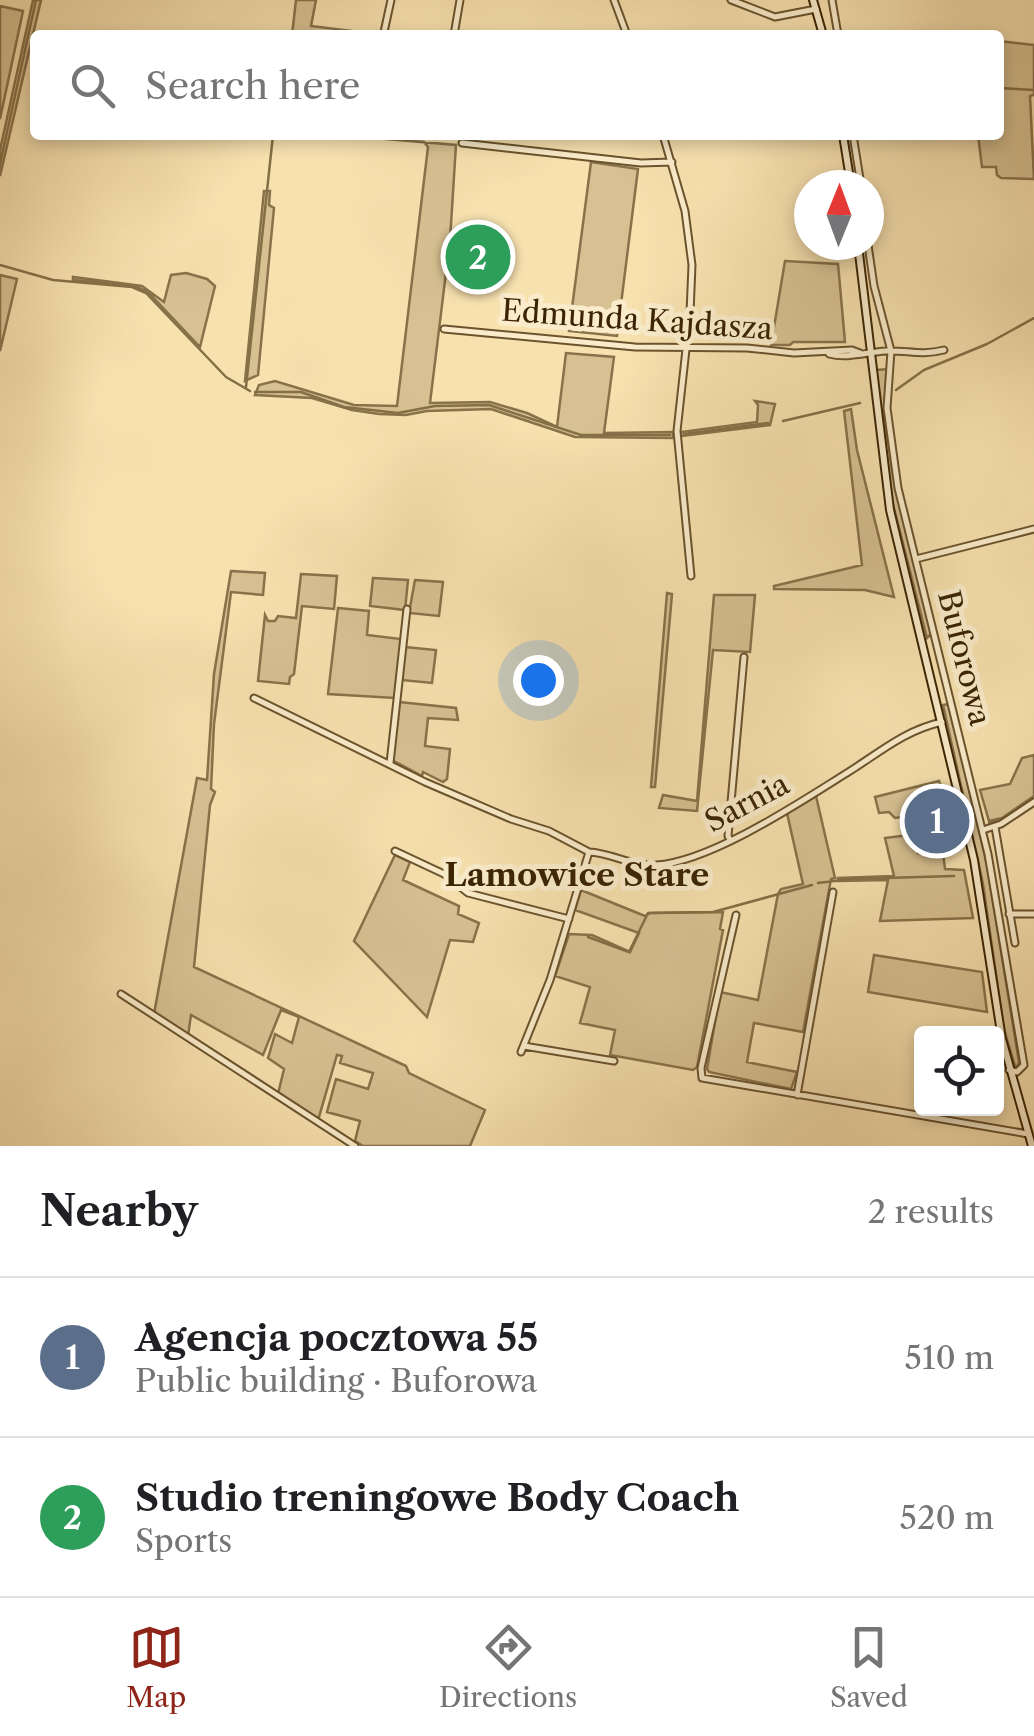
<!DOCTYPE html>
<meta charset="utf-8">
<style>
body{margin:0;font-family:"Libre Caslon Text",serif;background:#f2f2f2;color:#202124}
.controls{position:absolute;right:30px;bottom:30px;display:grid;overflow:hidden;border-radius:10px;box-shadow:0 5px 15px #0003}
.controls button{width:90px;height:90px;display:grid;place-items:center;padding:0;border:0;border-bottom:2px solid #e0e0e0;background:#fff;color:#202124;font:50px sans-serif}
.compass{position:absolute;left:794px;top:170px;width:90px;height:90px;border-radius:50%;background:#fff;box-shadow:0 5px 15px #0003;rotate:1deg}
.you{position:absolute;left:538px;top:680px;width:35px;height:35px;margin:-25px;border:8px solid #fff;border-radius:50%;background:#1a73e8;box-shadow:0 0 0 15px #1a73e833}
.badge{display:grid;place-items:center;width:65px;height:65px;border-radius:50%;background:#8f2418;color:#fff;font-size:32px;font-weight:700}
.pin{position:absolute;translate:-50% -50%;border:5px solid #fff;box-shadow:0 2px 10px #0006}
.list{margin:0;padding:0;list-style:none}
h2{display:flex;justify-content:space-between;align-items:center;height:130px;margin:0;padding:0 40px;font-size:42px}
h2 small{font-size:32px;font-weight:400;color:#757577}
.list li{display:grid;grid-template-columns:65px 1fr auto;gap:30px;align-items:center;box-sizing:border-box;height:160px;padding:0 40px;border-top:2px solid #e0e0e0}
.list b{display:block;font-size:38px;white-space:nowrap}
.list p{margin:0;font-size:32px;white-space:nowrap;color:#757577}
.list em{font-size:32px;font-style:normal;color:#757577}
.icon{flex:none;width:55px;height:55px;fill:none;stroke:currentColor;stroke-width:2;stroke-linecap:round;stroke-linejoin:round}
.map{position:relative;flex:none;width:1034px;height:1146px;overflow:hidden}
.search{position:absolute;background:#fff;box-shadow:0 5px 15px #0003;left:30px;right:30px;top:30px;height:110px;display:flex;align-items:center;gap:25px;box-sizing:border-box;padding:0 35px;border-radius:10px;color:#757577;font-size:38px}
.sheet{height:450px;background:#fff}
nav{display:flex;justify-content:space-around;align-items:center;box-sizing:border-box;height:140px;border-top:2px solid #e0e0e0;background:#fff;font-size:28px;color:#757577}
nav a{display:grid;justify-items:center;gap:5px}
nav .on{color:#8f2418}
.map>svg:first-child{display:block}
.green{fill:#d7c192;stroke:#89724a;stroke-width:2.5}
.lines{fill:none;stroke-linecap:round;stroke-linejoin:round}
.stream{stroke:#856f46;stroke-width:2.5}
.minor-casing{stroke:#6a532d;stroke-width:9}
.secondary-casing{stroke:#3b2402;stroke-width:10}
.minor{stroke:#faeccb;stroke-width:5}
.secondary{stroke:#faeccb;stroke-width:6}
.labels{text-anchor:middle;stroke-width:10;stroke-linejoin:round;paint-order:stroke}
.street-label{font-size:30px;fill:#3b2402;stroke:#faeccb}
.neighbourhood-label{font-size:32px;font-weight:bold;fill:#3b2402;stroke:#faeccb}
</style>
<div class="map">
<svg width="1034" height="1146" viewBox="0 0 1034 1146">
<rect width="100%" height="100%" fill="#f7e1af"/>
<filter id="stains"><feTurbulence type="fractalNoise" baseFrequency=".002" numOctaves="4"/><feColorMatrix values="0 0 0 0 .2 0 0 0 0 .09 0 0 0 0 .02 0 0 0 .5 -.17"/></filter>
<radialGradient id="worn" r=".72"><stop offset=".6" stop-color="#630" stop-opacity="0"/><stop offset="1" stop-color="#630" stop-opacity=".3"/></radialGradient>
<path class="green" d="M33,0h8l-41,176v-26z
M296,0h20l-5,26 73,9h-92z
M0,6l23,5 -23,108z
M999,41l35,4v50l-4,1 4,83 -33,-1 -4,-3 -1,-8h-14l-4,-32h21v-45l3,-1 -3,-1z
M339,135l117,10 -6,95 -20,163 60,-1 37,11 30,14 9,-74 48,4 -10,76 69,-1v6l-98,-1 -84,-28 -64,2 -21,4 -27,-1 -27,-4 -40,-12 -57,-3 4,-10 16,-4 79,24 43,1 31,-259 -4,-5z
M591,162l47,7 -21,167 -48,-5z
M264,191h6l-1,14 5,3 -16,167 -13,6z
M785,261l53,3 7,78h-52l-3,3h-19z
M186,273l21,6 8,7 -15,61 -52,-55 -14,-6 -61,-6v-3l69,9 22,16 7,-27z
M0,275l17,4 -17,72z
M889,369l-5,43 9,64 39,157 -5,5 -35,-138 -16,-130z
M755,401l20,3 -5,21 -89,11v-4l76,-10 1,-17z
M851,409l6,41 37,147 -29,-7 -91,-1v-3l88,-21 -18,-154z
M231,571l34,2 -2,22 -32,-3 -17,132 -3,65 4,3 -5,13 -16,162 212,99 3,7 76,37 -15,36h-107l-8,-5 5,-20 -33,-9 9,-33 32,10 5,-16 -33,-10 2,-7 -5,-1 -18,62 -3,1 -38,-24 6,-25 -16,-11 1,-3 6,-21 17,9 7,-26 -18,-7 -18,45 -72,-40 -3,21 -34,-22 43,-236 10,2 7,-106z
M301,574l36,2 -3,33 -32,-3 -8,68 -4,3 -1,7 -31,-3 7,-66 3,6h7l3,-5 18,2z
M373,578l35,2 -3,30 -35,-4z
M415,580l28,2 -4,34 -30,-3z
M667,593l5,1 -17,193h-4z
M714,595h41l-5,57 -37,-2 -16,161 -38,-3 4,-13 34,6z
M338,608l31,3 -2,24 34,4 -6,59 -67,-4z
M405,647l31,3 -4,33 -31,-3z
M399,702l57,6 2,12 -30,-2 -3,28 25,3 -3,30 -4,3 -20,-10 -1,4 -30,-16z
M949,704l38,161 32,197 -3,7 -12,-39 -21,-146 -40,-179z
M1034,755v41l-32,22 -13,3 -9,-31 30,-6 12,-26z
M939,781l10,29 -54,8 -6,-6 -10,1 -4,-16z
M816,796l19,82 -4,1 -28,153 -49,-9 -7,39 50,10 -6,17 -82,-17 -2,-3 13,-77 38,8 20,-106 3,-5 22,-5 -16,-71z
M917,834l1,19h25l2,16 19,1 9,48 -93,3 8,-41 -50,1v-3l56,-2 -9,-38z
M395,855l15,7 -7,18 56,26 -1,8 21,9 -6,19 -23,-2 -23,77 -73,-76z
M581,890l64,26 5,-3 73,-1 -3,17 3,1 -26,137 -4,3 -83,-15 5,-25 -35,-7 10,-36 -35,-11 14,-42 23,1 38,17 9,-19 -64,-23z
M874,955l108,17 5,40 -119,-20z"/>
<g class="lines">
<path class="stream" d="M999,88l35,2
M0,164l36,-164
M0,265l53,15 79,7 14,6 80,84 24,14
M246,387l27,-252
M896,390l28,-20 63,-26 47,-26
M255,392h46l43,15 54,6 37,-7 54,-1 92,30h89
M783,421l77,-18
M684,434l84,-11
M1027,804l7,-6
M989,823l22,-8
M818,883l33,-4 103,-3
M588,937l41,15 19,-39 65,-1 99,-27"/>
<g class="minor-casing">
<path id="minor" d="M614,0l13,35
M731,0l44,17 41,-8
M832,0l6,35
M384,32l7,-32
M454,35l6,-35
M663,135l22,76 7,54 -2,48 -13,118 14,145
M853,135l8,50
M462,143l179,20 31,-1
M868,245l6,41 17,65 -4,57 11,80 90,366 36,211 -7,7 -8,-2
M444,329l191,18 112,1 47,5 58,-3 8,3
M829,354c19,5 38,-2 57,-3 22,-1 34,5 58,-1
M916,559l118,-30
M254,698l171,84 86,37 38,12 40,21
M390,763l17,-154
M995,827l20,116
M983,830l18,-6 33,-22
M730,840l-2,-4 16,-179
M395,851l49,23 24,19 101,26
M589,852c23,1 44,15 67,13 53,-3 140,-60 186,-89 35,-21 60,-45 100,-54
M1009,914h25
M736,915l-35,153 1,10 326,56
M121,994l234,152
M524,1046l90,15
M521,1052l29,-72 39,-128
M797,1095l36,-203"/>
</g>
<g class="secondary-casing">
<path id="secondary" d="M813,0l10,35
M843,135l8,50
M858,245l32,265 84,350 28,179 30,107"/>
</g>
<use href="#minor" class="minor"/>
<use href="#secondary" class="secondary"/>
</g>
<g class="labels">
<g class="street-label">
<text transform="translate(637 320) rotate(4)" y="10">Edmunda Kajdasza</text>
<text transform="translate(964 658) rotate(76)" y="10">Buforowa</text>
<text transform="translate(747 803) rotate(-28)" y="10">Sarnia</text>
</g>
<g class="neighbourhood-label">
<text x="577" y="886">Lamowice Stare</text>
</g>
</g>
<rect width="100%" height="100%" filter="url(#stains)"/>
<rect width="100%" height="100%" fill="url(#worn)"/>
</svg>
<div class="controls">
<button><svg class="icon" aria-label="locate" viewBox="0 0 24 24"><circle cx="12" cy="12" r="6"/><path d="M12 2v4M12 18v4M2 12h4M18 12h4"/></svg></button>
</div>
<svg class="compass" viewBox="-18 -18 36 36"><path d="M0-13l5 13h-10z" fill="#e53935"/><path d="M0 13l5-13h-10z" fill="#757577"/></svg>
<div class="you"></div>
<div class="pin badge" style="left:937px;top:821px;background:#5c6f8a">1</div>
<div class="pin badge" style="left:478px;top:257px;background:#2e9e5b">2</div>
<div class="search"><svg class="icon" aria-label="search" viewBox="0 0 24 24"><circle cx="10" cy="10" r="6"/><path d="M15 15l6 6"/></svg>Search here</div>
</div>
<section class="sheet">
<h2>Nearby<small>2 results</small></h2>
<ul class="list">
<li><span class="badge" style="background:#5c6f8a">1</span><div><b>Agencja pocztowa 55</b><p>Public building · Buforowa</p></div><em>510 m</em></li>
<li><span class="badge" style="background:#2e9e5b">2</span><div><b>Studio treningowe Body Coach</b><p>Sports</p></div><em>520 m</em></li>
</ul>
</section>
<nav>
<a class="on"><svg class="icon" aria-label="map" viewBox="0 0 24 24"><path d="M3 6l6-2 6 2 6-2v14l-6 2-6-2-6 2zM9 4v14M15 6v14"/></svg>Map</a>
<a><svg class="icon" aria-label="directions" viewBox="0 0 24 24"><path d="M12 3l9 9-9 9-9-9zM9 14v-3h6M13 9l2 2-2 2"/></svg>Directions</a>
<a><svg class="icon" aria-label="saved" viewBox="0 0 24 24"><path d="M7 4h10v16l-5-4-5 4z"/></svg>Saved</a>
</nav>
